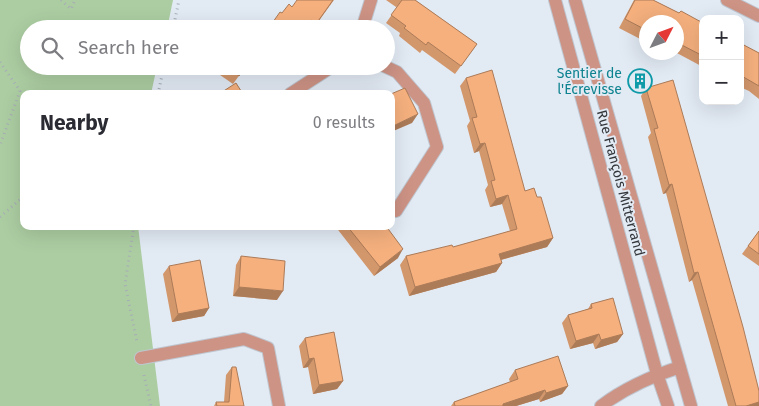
<!DOCTYPE html>
<meta charset="utf-8">
<style>
body{margin:0;font-family:"Fira Sans",sans-serif;background:#f7f7f7;color:#2b2b33}
.controls{position:absolute;right:15px;top:15px;display:grid;overflow:hidden;border-radius:10px;box-shadow:0 5px 20px #0002}
.controls button{width:45px;height:45px;display:grid;place-items:center;padding:0;border:0;border-bottom:1px solid #e1e1e2;background:#fff;color:#2b2b33;font:25px sans-serif}
.compass{position:absolute;left:639px;top:15px;width:45px;height:45px;border-radius:50%;background:#fff;box-shadow:0 5px 20px #0002;rotate:48deg}
.list{margin:0;padding:0;list-style:none}
h2{display:flex;justify-content:space-between;align-items:center;height:65px;margin:0;padding:0 20px;font-size:21px}
h2 small{font-size:16px;font-weight:400;color:#7c7c81}
.icon{flex:none;width:28px;height:28px;fill:none;stroke:currentColor;stroke-width:2;stroke-linecap:round;stroke-linejoin:round}
.map{position:relative;flex:none;width:759px;height:406px;overflow:hidden}
.search{position:absolute;background:#fff;box-shadow:0 5px 20px #0002;left:20px;top:20px;width:375px;height:55px;display:flex;align-items:center;gap:12px;box-sizing:border-box;padding:0 18px;border-radius:28px;color:#7c7c81;font-size:19px}
.panel{position:absolute;background:#fff;box-shadow:0 5px 20px #0002;left:20px;top:90px;width:375px;height:140px;border-radius:10px}
.map>svg:first-child{display:block}
.green{fill:#accda2}
.lines{fill:none;stroke-linecap:round;stroke-linejoin:round}
.street-casing{stroke:#bfc6cf;stroke-width:14}
.path{stroke:#a7adb5;stroke-width:3;stroke-dasharray:1 4;stroke-linecap:butt}
.street{stroke:#cd9385;stroke-width:12}
.wall{fill:#d3976c}
.shaded-wall{fill:#ac7b58}
.building{fill:#f5b07e;stroke:#ac7b58}
.labels{text-anchor:middle;stroke-width:4;stroke-linejoin:round;paint-order:stroke}
.culture-label{font-size:14px;fill:#0d838f;stroke:#e2eaf4;text-anchor:end}
.street-label{font-size:14px;fill:#33363a;stroke:#e2eaf4}
</style>
<div class="map">
<svg width="759" height="406" viewBox="0 0 759 406">
<rect width="100%" height="100%" fill="#e2eaf4"/>
<path class="green" d="M0,0h173l-6,29h-138v37h128l-6,28h-127v132h114l22,180h-160z"/>
<g class="lines">
<g class="street-casing">
<path id="street" d="M555,0l102,374 11,32
M575,0l116,406
M727,0l32,16
M362,29l9,-29
M384,66l13,6 27,31 13,44 -41,64
M290,94l43,-28
M141,358l103,-19 24,9 11,58
M601,406c24,-18 51,-30 79,-39"/>
</g>
<path class="path" d="M61,0l10,9 4,-9
M173,29l6,-29
M0,62l20,29 -20,54
M158,94l6,-28
M0,217l24,-21
M134,226l-9,58 12,58
M144,375l7,31"/>
<use href="#street" class="street"/>
</g>
<path class="wall" d="M334,0l-21,29h-45l14,-16 10,-6z
M386,0h29l62,44 -22,30 -33,-24 -2,3 -21,-17 1,-3 -14,-10 12,-17 -2,1z
M634,0h19l26,13 24,10v44l-28,-15h1v-30h-30v20l-27,-14z
M740,43l19,10v46l-10,-8 -9,-4z
M212,66h34l-13,18 -23,-16z
M466,78l59,113 12,6 16,41 -6,9 -46,13 1,3 -6,9 -87,24 -9,-31 6,-9 47,-9 57,-16 -8,-27 -12,3 -5,-17 3,-5 -9,-34 -5,2 -7,-27 3,-5 -10,-35z
M646,88l113,303v15h-31l-36,-126 -3,2 -23,-89 -3,1 -15,-57 3,-4 -10,-37z
M335,226h51l12,32 -24,18z
M759,231v35l-17,-12z
M241,256l36,44 -44,-4 3,-31z
M169,266l40,42 -5,8 -32,6 -9,-48z
M591,304l32,30 -6,8 -22,7 -2,-6 -23,6 -8,-26 6,-8 20,-6z
M305,338l38,43 -6,8 -24,5 -5,-27 -5,1 -4,-22z
M232,367l12,39h-30l2,-4h8l2,-27z
M515,370l53,16 -6,8 -22,8 -1,-3 -23,7h-65l3,-4 56,-20 -1,-3z"/>
<path class="shaded-wall" d="M418,114l-6,9 -21,9v-5z
M485,143l-6,8 -5,2 6,-9z
M672,184l-6,9 -3,1 6,-9z
M508,195l-6,9 -12,3 6,-8z
M553,238l-6,9 -54,15 6,-8z
M403,249l-5,9 -24,18 6,-9z
M502,263l-6,9 -87,24 6,-9z
M698,272l-6,8 -3,2 5,-9z
M239,287l44,4 -6,9 -44,-4z
M209,308l-5,8 -32,6 6,-8z
M599,334l-6,9 -23,6 6,-8z
M623,334l-6,8 -22,7 6,-9z
M314,358l-6,9 -5,1 6,-9z
M343,381l-6,8 -24,5 6,-9z
M568,386l-6,8 -22,8 6,-9z
M545,390l-6,9 -23,7h-15l2,-2z
M759,402v4h-13z"/>
<path class="building" d="M297,0h36l-17,24 -5,-4 -6,9h-37l12,-17 2,1 7,-9 3,3z
M402,0h13l62,44 -16,22 -33,-24 -2,3 -22,-17 2,-2 -15,-11z
M635,0h18l26,13 2,-2 22,12v33l-27,-14v-20h-30v8l-21,-11z
M250,22l10,7h-16z
M740,43l19,10v33l-19,-11z
M226,66h20l-7,10z
M492,70l33,121 9,-3 3,9h4l12,41 -54,16 3,9 -87,24 -9,-31 46,-11 1,2 64,-18 -9,-34 -12,4 -5,-18 4,-1 -10,-37 -5,1 -8,-26 5,-1 -11,-39z
M673,80l70,247 16,64v11l-13,4h-10l-38,-134 -4,1 -22,-89 -3,1 -15,-56 4,-1 -12,-40z
M236,83l7,11h-24z
M405,88l13,26 -27,13v-33z
M347,226h39l17,23 -23,18z
M759,231v23l-11,-8z
M241,256l44,5 -2,30 -44,-4z
M200,260l9,48 -31,6 -9,-48z
M613,298l10,36 -22,6 -2,-6 -23,7 -8,-26 24,-7 -1,-4z
M334,332l9,49 -24,4 -5,-27 -5,1 -4,-21z
M558,356l10,30 -22,7 -1,-3 -42,14v2h-48l-1,-4 64,-23 -3,-9z
M232,367h4l8,39h-27l-1,-4h13z"/>
<defs>
<g id="building-ring" transform="scale(1.25)"><circle r="9.5" fill="#e2eaf4" stroke="#0f9aa8" stroke-width="1.5"/><path d="M-4-6H4V6H1V3H-1V6H-4ZM-2.5-4.3h1.7v1.8h-1.7ZM.8-4.3h1.7v1.8H.8ZM-2.5-1h1.7V.8h-1.7ZM.8-1h1.7V.8H.8Z" fill="#0f9aa8"/></g>
</defs>
<g fill-rule="evenodd">
<use href="#building-ring" x="640" y="81"/>
</g>
<g class="labels">
<g class="culture-label">
<text x="622" y="78">Sentier de<tspan x="622" dy="16">l'Écrevisse</tspan></text>
</g>
<g class="street-label">
<text transform="translate(621 183) rotate(75)" y="5">Rue François Mitterrand</text>
</g>
</g>
</svg>
<div class="controls">
<button>+</button>
<button>−</button>
</div>
<svg class="compass" viewBox="-18 -18 36 36"><path d="M0-13l5 13h-10z" fill="#e53935"/><path d="M0 13l5-13h-10z" fill="#7c7c81"/></svg>
<div class="search"><svg class="icon" aria-label="search" viewBox="0 0 24 24"><circle cx="10" cy="10" r="6"/><path d="M15 15l6 6"/></svg>Search here</div>
<section class="panel">
<h2>Nearby<small>0 results</small></h2>
<ul class="list">
</ul>
</section>
</div>
